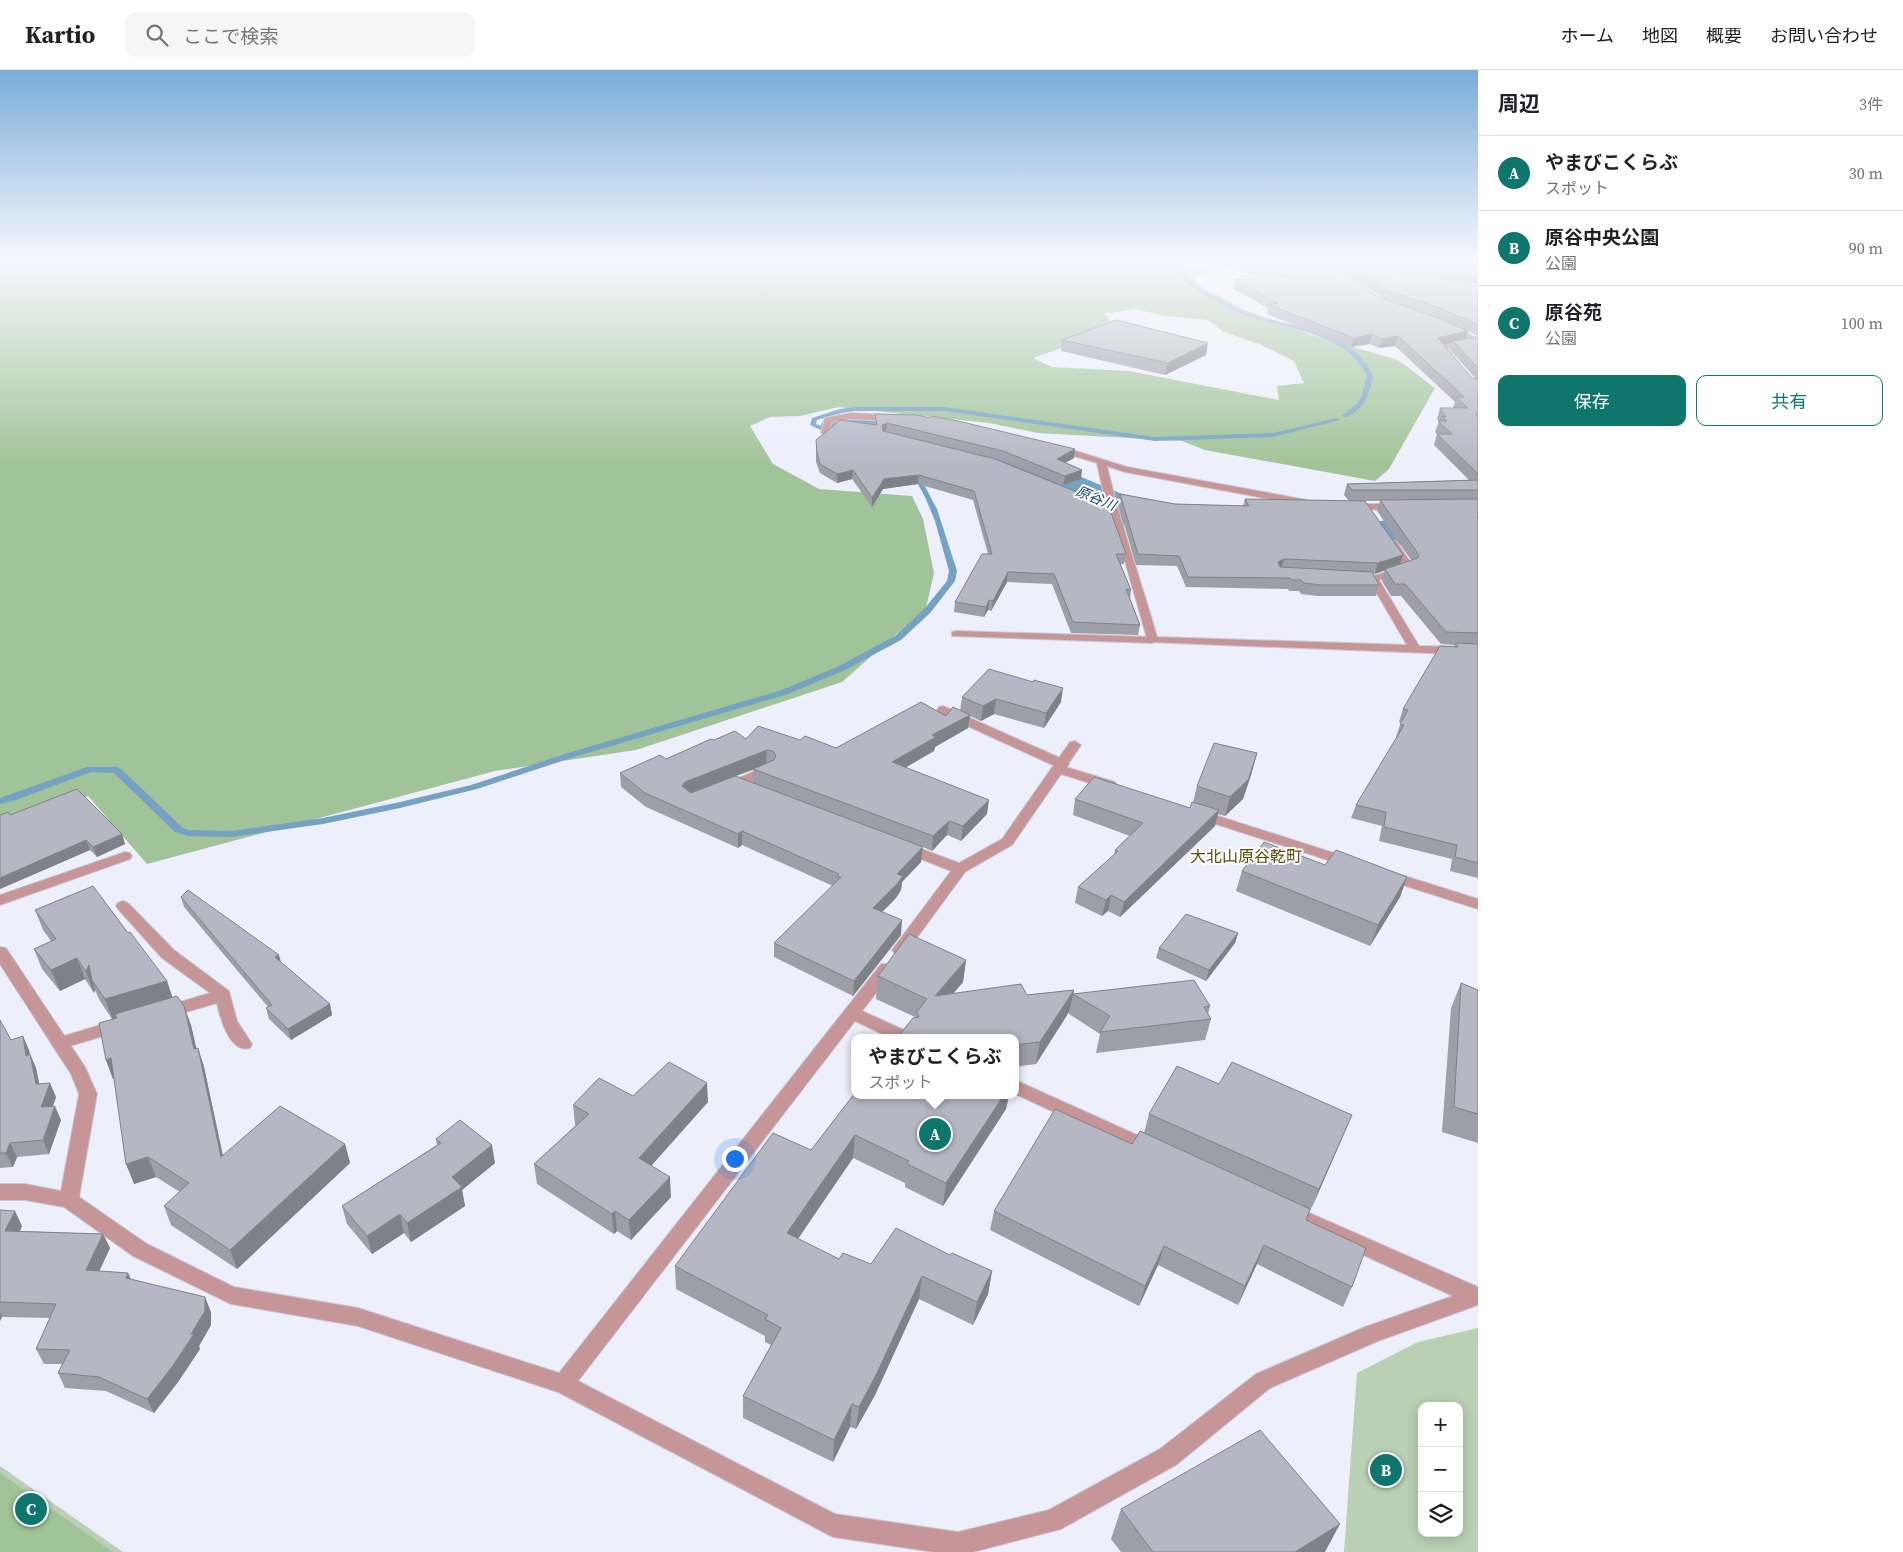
<!DOCTYPE html>
<html lang="ja">
<meta charset="utf-8">
<style>
body{margin:0;font-family:"Source Serif 4","Noto Sans JP",serif;background:#f6f6f6;color:#202124}
.controls{position:absolute;right:15px;bottom:15px;display:grid;overflow:hidden;border-radius:10px;box-shadow:0 2px 12px #0003}
.controls button{width:45px;height:45px;display:grid;place-items:center;padding:0;border:0;border-bottom:1px solid #e0e0e0;background:#fff;color:#202124;font:25px sans-serif}
.you{position:absolute;left:734px;top:1088px;width:18px;height:18px;margin:-12px;border:4px solid #fff;border-radius:50%;background:#1a73e8;box-shadow:0 0 0 8px #1a73e833}
.badge{display:grid;place-items:center;width:32px;height:32px;border-radius:50%;background:#0f766e;color:#fff;font-size:16px;font-weight:700}
.pin{position:absolute;translate:-50% -50%;border:2px solid #fff;box-shadow:0 1px 5px #0006}
.popup{position:absolute;left:851px;top:964px;width:168px;height:65px;box-sizing:border-box;display:grid;place-content:center;border-radius:10px;background:#fff;filter:drop-shadow(0 1px 4px #0005);font-size:16px;white-space:nowrap;color:#757577}
.popup b{font-size:19px;color:#202124}
.popup::after{content:'';position:absolute;left:50%;top:100%;margin-left:-10px;border:10px solid transparent;border-top-color:#fff}
.list{margin:0;padding:0;list-style:none}
h2{display:flex;justify-content:space-between;align-items:center;height:65px;margin:0;padding:0 20px;font-size:21px}
h2 small{font-size:16px;font-weight:400;color:#757577}
.list li{display:grid;grid-template-columns:32px 1fr auto;gap:15px;align-items:center;box-sizing:border-box;height:75px;padding:0 20px;border-top:1px solid #e0e0e0}
.list b{display:block;font-size:19px;white-space:nowrap}
.list p{margin:0;font-size:16px;white-space:nowrap;color:#757577}
.list em{font-size:16px;font-style:normal;color:#757577}
.actions{display:flex;gap:10px;padding:15px 20px}
.actions a{flex:1;padding:11px 0;border:1px solid #0f766e;border-radius:10px;text-align:center;font-size:18px;color:#0f766e}
.actions .main{background:#0f766e;color:#fff}
.icon{flex:none;width:28px;height:28px;fill:none;stroke:currentColor;stroke-width:2;stroke-linecap:round;stroke-linejoin:round}
.map{position:relative;flex:none;width:1478px;height:1482px;overflow:hidden}
header{display:flex;align-items:center;gap:30px;box-sizing:border-box;height:70px;padding:0 25px;background:#fff;border-bottom:1px solid #e0e0e0}
header strong{font-size:24px}
nav{display:flex;gap:28px;margin-inline-start:auto;font-size:18px}
.search{width:350px;height:45px;background:#f6f6f6;display:flex;align-items:center;gap:12px;box-sizing:border-box;padding:0 18px;border-radius:10px;color:#757577;font-size:19px}
main{display:flex}
aside{flex:1;background:#fff}
.map>svg:first-child{display:block}
.green{fill:#b9d0b4;fill-rule:evenodd}
.forest{fill:#a1c399;fill-rule:evenodd}
.lines{fill:none;stroke-linecap:round;stroke-linejoin:round}
.stream{fill:#75a1c3;fill-rule:evenodd}
.river{fill:#75a1c3;fill-rule:evenodd}
.service-casing{stroke:#c8c9d4;stroke-width:2}
.minor-casing{stroke:#c8c9d4;stroke-width:2}
.service{fill:#c59597;fill-rule:evenodd}
.minor{fill:#c59597;fill-rule:evenodd}
.wall{fill:#9c9ea8;fill-rule:evenodd}
.shaded-wall{fill:#7f8188}
.building{fill:#b5b8c3;stroke:#7f8188}
.labels{text-anchor:middle;stroke-width:4;stroke-linejoin:round;paint-order:stroke}
.far-water-label{font-size:14px;font-style:italic;fill:#164a6c;stroke:#fdfdfd}
.neighbourhood-label{font-size:16px;fill:#5c4c0c;stroke:#fdfdfd}
</style>
<header>
<strong>Kartio</strong>
<div class="search"><svg class="icon" aria-label="search" viewBox="0 0 24 24"><circle cx="10" cy="10" r="6"/><path d="M15 15l6 6"/></svg>ここで検索</div>
<nav><a>ホーム</a><a>地図</a><a>概要</a><a>お問い合わせ</a></nav>
</header>
<main>
<div class="map">
<svg width="1478" height="1482" viewBox="0 0 1478 1482">
<rect width="100%" height="100%" fill="#edeffb"/>
<path class="green" d="M1478,1258v224h-134l13,-179 61,-31zM1422,1336h37v127h-37z
M0,1396l123,86h-123z"/>
<path class="forest" d="M0,190h1153l61,13 -20,4 3,7 48,26 64,24 89,26 37,28 -46,81 -14,12 -170,-31 -23,-9 -144,-8 -49,-10 -151,-16 -38,9 -30,1 -20,9 23,38 46,25 93,7 11,23 11,54 -8,35 -84,74 -206,68 -141,21 -348,93 -59,-68 -81,28 -7,-4zM1135,239l30,7 43,4 16,12 35,12 35,17 10,22 -27,3 2,14 -150,-29 -77,-4 -19,-9 85,-30 -14,-14z
M0,1403l113,79h-113z"/>
<g class="lines">
<path class="stream" d="M1182,190h4l-5,10c7,12 18,18 29,24 12,7 25,14 38,19 37,13 87,14 115,47 4,4 7,11 10,16 -4,19 -8,32 -26,41l-5,-1 16,-13 4,-8 5,-19c-2,-4 -5,-9 -8,-13 -23,-30 -75,-35 -109,-46 -16,-5 -30,-13 -45,-22 -11,-7 -22,-13 -28,-25z
M855,337h89l211,30 118,-4 64,-15 3,2 -67,17 -118,4 -211,-30h-89l-14,2 -24,7 -1,4 20,9v2l-2,1 -24,-11 2,-7 28,-9z
M914,404l5,1 18,34 20,62 -2,10 -24,31 -30,28 -56,30 -57,24 -214,63 -97,32 -77,19 -77,16 -91,13 -44,-1 -13,-4 -61,-59 -23,-1 -78,29 -13,3v-6l87,-31h30l3,1 63,60 6,2 43,1 91,-13 77,-16 71,-17 97,-32 214,-63 57,-24 56,-30 30,-28 22,-27 2,-10 -14,-50 -10,-24 -12,-22z"/>
<path class="river" d="M839,344l97,16 83,21 127,53 56,11 6,9 -6,9 -16,4 -67,-13 -128,-55 -57,-15 -109,-20 -5,-8 5,-8z
M1478,432v26c-62,13 -127,33 -190,18l-7,-10 7,-10 16,-4 67,1z"/>
<g class="service-casing">
<path id="service" d="M1326,198l39,3 3,2 -3,2 -37,-4z
M956,561l196,6 6,3 -6,3 -200,-7v-4z
M943,636l124,55 2,3 -2,3h-10l-118,-54 -2,-3 2,-3z
M767,696l5,1 2,3 -2,3 -38,17h-10l-2,-3 2,-3z
M125,782l5,1 2,3 -2,3 -130,46v-10z
M123,831l5,2 46,47 55,41 8,30 15,23 -2,4c-20,6 -30,-30 -33,-45l-51,15 -6,-2 -2,-4 2,-4 50,-15 -48,-35 -44,-49 -2,-3 2,-3z
M117,950l6,2 2,4 -2,4 -63,19 -6,-2 -2,-4 2,-4z"/>
</g>
<g class="minor-casing">
<path id="minor" d="M1450,256l28,12v5l-5,-2v4l-26,4 8,9 -4,2 -13,-11v-4l35,-4 -26,-11 -1,-2z
M851,343l40,2 4,3 -4,3 -40,-2 -19,3 -4,13 -7,-2 4,-15z
M1054,376h6l67,21 180,33 5,3 -5,3 -182,-34 -18,-6c13,58 34,114 50,171l250,8 -39,-67 35,-12 -15,-22 5,-3 4,1 17,26 -35,12 40,66 59,1v8l-330,-13 -25,-88 -15,-40 -11,-51 -43,-13z
M1350,434h46l5,3 -5,3 -49,-1v-4z
M1075,671l6,4 -15,22 49,15 2,3 -2,3h-10l-44,-14 -49,71 -47,27 -60,82h-10l-3,-4 3,-4 56,-75 -50,-20 -2,-3 2,-3h10l48,18 43,-24 68,-97z
M1199,740l154,49 2,3 -7,5 -5,-2 -149,-48 -2,-3 2,-3z
M1389,801l89,28v10l-94,-30 -2,-3z
M0,877l6,1 79,119 12,27 -18,103 68,47 87,43 124,21 201,65 322,-409h12l2,4 -2,4 -31,39 51,23 2,4h-24l-36,-17 -277,360 257,133 123,18 91,-22 111,-61 96,-75 109,-47 88,-31 -171,-78 -2,-6 2,-6 7,-2 189,83v18l-100,36 -108,47 -94,77 -115,64 -88,23h-39l-101,-15 -275,-145 -200,-66 -127,-22 -98,-48 -69,-49 -39,-7h-25v-16h25l36,7 18,-97 -8,-20 -71,-110z
M1015,1010l142,64 3,5 -3,5 -6,2 -6,-2 -130,-60z"/>
</g>
<use href="#service" class="service"/>
<use href="#minor" class="minor"/>
</g>
<path class="wall" d="M1205,190h106l12,2 -5,-2h160v76l-10,-5 -3,8 13,-2v541l-28,-7 2,-12 -73,-18 3,-15 -31,-8 5,-13 41,-68h-1l5,-15h-2l4,-13 52,-64 -14,-1 -40,-48h-10l-9,-15 3,-11 -12,4 6,11 -3,11h-58l-17,-2 -2,-3h-10l-1,-2 -102,-2 -9,-21 -41,-1 -18,-62 2,-9 55,10 68,2 2,-7 104,2 -5,-6 3,-11 122,-4 -35,-35 3,-11 -2,-2 4,-11 -2,-2 3,-11h14h-1l2,-6 -60,-56 -16,2 -10,-4 -18,3 -84,-33 1,-6 -35,-19 2,-9 29,-2zM1331,195l16,3 -2,6 38,24 -5,-1zM1452,273l-2,7 26,29 -4,-1 -28,-33zM1365,431h15l-3,10 34,49 -11,4z
M1062,270l144,15 -41,20 -104,-24z
M875,344l200,35 -1,9 -9,5 16,16 -18,6 -62,-25 -115,-29 -1,1 241,122 -2,10h-4l11,26 -1,9 10,26 -2,10 -67,-2 -19,-49 -45,-2 -16,29 -3,-1 -4,7 -30,-5 1,-10 33,-48 -15,-54 -55,-16 -35,5 -11,18 -20,-28 -15,4 -17,-10 -4,-11v-22l59,-15z
M962,627l99,5 -17,26 -50,-14 -13,7 -11,-5 -2,12 -33,19 -1,4 -28,16 81,47 -26,27 -14,-6 -15,16 -9,-4 -2,15 -19,20 -1,8 -5,8 -14,14 19,23 -48,61 -79,-39v-14l59,-57 -91,-41 -4,3 -92,-41 -25,-20 -1,-14 46,-14 48,-19 32,-1 54,1 36,8 124,-37zM753,700v13l-17,-7z
M1252,702l-9,27 -18,17 -7,-2 -3,12 -95,91 -12,-6 -6,5 -27,-13 3,-16 36,-32 1,-5 15,-14 -57,-21 2,-16 115,9 3,-6 4,-16z
M0,745h10l112,19 3,10 -28,13 -7,-7 -90,39z
M1325,795l82,12 -7,20 -30,49 -134,-55 6,-20z
M181,827l100,66 49,41 2,11 -41,25 -22,-21 -3,-11 2,-1 -84,-100z
M35,840l93,23 39,48 5,16 19,28 5,24 2,-1 6,19 19,88 122,-11 5,19 -113,106 -66,-44 -7,-19 16,-14 -24,-15 -22,7 -20,-105h-1l-7,-19 6,-41 -12,-18 -5,-11 -1,3 -9,-14 -25,12 -18,-22 -8,-20 17,-8 -8,-11z
M1238,863l-3,10 -29,38 -50,-23 3,-10z
M966,890l-3,22 -10,12 74,1 47,-5 -1,4 137,12 -2,8 3,5 -6,21 -109,13 4,-19 -31,-20v-2l-33,52 -21,3v-29l-100,-21 -39,-18 2,-23z
M1461,913l17,7v153l-36,-11 9,-124z
M0,950l11,20 18,10 1,4 6,14 3,15 17,14 -3,9 8,14 -12,34 -32,3 -4,10 -13,1z
M1219,1014l133,31 -9,21 -37,84 46,67 -9,20 -86,-43 -19,41 -80,-40 -19,41 -149,-76 4,-19 138,-67 12,-11 5,-19z
M855,1025h154l-3,14 -63,97 -38,-19v-4l-52,-25 -55,81 41,20 32,5 79,-9 42,16 -4,23 -15,31 -54,-26 -44,96 -19,34 -6,-2 -17,35 -90,-44v-22l28,-51 -6,-3v-6l-89,-47 -1,-23 136,-116z
M633,1026l75,6 -56,63 19,32 -40,43 -14,-9 -3,3 -77,-50 -3,-20 42,-39h-1l-2,-20z
M436,1069l59,24 -33,27 3,16 -54,36 -7,-9 -32,21 -25,-30 -5,-18 95,-61z
M0,1140l22,16 -2,5 83,3 7,14 -11,23 29,2 3,7 80,32v13l-12,21 1,3 -22,33 -24,31 -48,-22 -41,-3 -7,-15 4,-9h-18l-8,-15 14,-31 -48,-1 -2,4z
M1121,1439l204,43h-204l-10,-13z"/>
<path class="shaded-wall" d="M1468,261l-3,9 -12,1 -1,2 -17,4 3,-9z
M1372,264l-3,10 -18,3 3,-9z
M1398,266l-3,10 -16,2 3,-9z
M1208,273l-2,12 -41,20 3,-12z
M887,353l-1,8 -5,3 1,-9z
M1075,379l-1,9 -18,10 1,-9z
M853,400l-1,9 -15,4v-9z
M1082,400l-1,9 -18,6 2,-9z
M919,405l-1,9 -35,5 -11,18v-9l12,-19z
M1403,485l-3,10 -25,9 3,-11z
M1284,489l-3,10 -6,3 3,-10z
M1008,502l-1,10 -16,29 2,-10z
M989,530l-1,10 -4,7 2,-10z
M1063,618l-2,14 -17,26 2,-15z
M996,629l-2,15 -13,7 2,-15z
M970,645l-2,13 -33,19 -1,4 -43,25 1,-14 40,-27z
M767,680l-1,14 -81,32 -3,-10 3,-4z
M1257,683l-5,19 -9,27 -18,17 5,-19z
M989,730l-2,14 -26,27 2,-15z
M1219,740l-4,16 -95,91 4,-15z
M949,751l-2,14 -15,16 1,-15z
M742,761v14l-4,3v-14z
M122,764l3,10 -28,13 -4,-10z
M86,770l4,10 -90,39v-11z
M923,777l-2,15 -19,20 -1,8 -5,8 -24,24 1,-14 24,-34z
M1407,807l-7,20 -30,49 8,-21z
M1111,825l-3,16 -6,5 4,-16z
M902,850l-1,15 -48,61 1,-15z
M1238,863l-3,10 -29,38 3,-11z
M279,885l3,11 -7,-9z
M77,888l8,21 -25,12 -9,-21z
M966,890l-3,22 -31,36 3,-22z
M89,895l3,15 3,10 -1,3 -8,-21z
M167,911l7,21 -59,12 1,5 -3,1 -8,-21z
M1074,920l-5,22 -33,52 4,-22z
M330,934l2,11 -41,25 -3,-11z
M184,936l7,19 10,43 -7,-19z
M23,966l6,14 3,20 -6,-14z
M198,978l6,19 23,110 -6,-20z
M30,984l6,14 6,30 -6,-14z
M111,988l8,19 -6,2 -7,-19z
M50,1013l6,14 -9,24 -6,-14z
M707,1013l1,19 -67,75 -2,-19z
M1004,1025h5l-3,14 -63,97 3,-23z
M55,1036l6,14 -12,34 -6,-14z
M1352,1045l-9,21 -32,74 8,-21z
M855,1065l-2,23 -67,98 1,-23z
M10,1073l7,14 -4,10 -7,-14z
M345,1074l5,19 -113,106 -7,-19z
M492,1075l3,18 -33,27 3,16 -54,36 -4,-19 45,-46z
M148,1087l8,20 -22,7 -8,-20z
M670,1107l1,20 -40,43 -2,-20z
M15,1141l7,15 -10,20 -7,-15z
M615,1141l2,20 -3,3 -2,-20z
M400,1144l4,19 -32,21 -5,-18z
M103,1164l7,14 -17,37 -7,-15z
M1264,1175l-7,19 -19,41 7,-19z
M1164,1176l-6,19 -19,41 6,-20z
M992,1201l-4,23 -15,31 4,-23z
M128,1203l7,15 -9,-10z
M922,1206l-3,23 -44,96 -19,34 3,-22z
M205,1227l6,15v13l-12,21 1,3 -22,33 -24,31 -7,-14 44,-65z
M0,1242l2,5 -2,4z
M852,1334l-2,23 -17,35 1,-22z
M1340,1454l-15,28h-30z"/>
<path class="building" d="M1235,190h76l16,3 51,34 60,21 30,13 -30,7 34,40 6,1v33l-2,2 2,4v56l-41,-40h15l-14,-13h9l-5,-4h4l-6,-9h28l-12,-11h8l-66,-61 -16,3 -10,-5 -18,4 -85,-33 9,-2 -43,-23 54,-4z
M1354,190h124v16z
M1348,196l130,17v42l-33,-15 -60,-21z
M1116,250l92,23 -40,20 -106,-23z
M1478,267v31l-25,-27z
M875,344l42,1 13,3 2,-2 26,5 117,28 -18,10 25,11 -17,6 -62,-25 -116,-28 -5,2 1,6 112,28 77,31 37,17 17,47h-10l15,36 -5,-1 14,36 -67,-3 -19,-48 -46,-2 -15,29 -4,-1 -3,7 -31,-5 27,-48h10l-18,-63 -55,-16 -35,4 -12,19 -19,-28 -16,4 -17,-10 -3,-11 -1,-13 24,-20 37,5z
M1478,410v10h-126l-5,-6z
M1120,424l55,10 74,2 -4,-7 120,2 38,54 -25,8 -94,-4 -6,3 2,5 92,5 7,13h-58l-17,-2 -3,-3h-9l-2,-2 -102,-1 -9,-21 -41,-2z
M1478,429v18h-1l1,1v115l-32,-1 -41,-48h-10l-10,-15 33,-11 1,-3 -39,-55z
M1455,573l23,1v219l-23,-6 2,-12 -73,-18 2,-15 -30,-7 48,-80 -4,-1 8,-14 -5,-1 37,-63 18,1z
M989,599l44,13 1,-2 29,8 -17,25 -50,-14 -13,7 -21,-9z
M921,632l25,14 7,-9 17,8 -38,20 4,2 -44,25 97,38 -26,26 -14,-5 -16,15 -180,-67 21,-9 2,-5 -3,-4 -6,-1 -82,32 -3,4 9,7 44,-17 188,71 -26,27 6,2 -6,8 -24,24 29,12 -48,61 -80,-38 67,-66 -4,-1 2,-2 -97,-43 -4,3 -93,-41 -25,-20 40,-18 6,4 45,-20 3,1 21,-9 11,8 12,-13 42,14 5,-4 31,12z
M1214,673l43,10 -9,27 -18,17 -33,-11z
M1094,707l96,31 2,-6 27,8 -95,92 -13,-7 -5,5 -28,-13 40,-36 -3,-1 28,-27 -68,-24z
M77,719l45,45 -29,13 -7,-7 -86,38v-63l8,-3 2,3z
M1264,772l61,23 11,-15 71,27 -29,48 -136,-54z
M93,816l35,47 2,-1 37,49 -62,18 -13,-19 -3,-15 -3,7 -9,-14 -26,12 -17,-21 22,-10 -21,-29z
M188,820l91,65 -4,2 55,47 -42,25 -22,-21 6,-3 -91,-108z
M1186,844l52,19 -29,37 -50,-22z
M909,864l57,26 -31,36 86,-12 6,11 47,-5 -34,52 -25,3v-7h-118l16,-20 6,-1 -2,-5 10,-13 -49,-23z
M1194,910l16,26 -6,1 7,12 -111,13 10,-16 -37,-22z
M1461,913l17,7v124l-24,-7z
M177,926l7,10 10,43 4,-1 23,109 59,-51 65,38 -115,106 -66,-44 25,-23 -41,-26 -22,7 -15,-106 -5,2 -7,-37 18,-5 -2,-4z
M0,950l11,20 12,-4 3,20 4,-2 6,30 14,-1 -9,24 14,-1 -12,34 -33,3 -4,10h-6z
M669,992l38,21 -68,75 31,19 -41,43 -14,-9 -3,3 -78,-50 55,-50 -16,-9 26,-27 34,18z
M1232,992l120,53 -33,74 -170,-75 28,-48 42,18z
M855,1023v2h149l-58,88 -39,-19 2,-3 -54,-26 -68,98 52,26 4,-6 28,11 25,-36 54,27 2,-2 40,18 -15,31 -55,-26 -45,97 -18,34 -7,-3 -18,36 -91,-44 38,-68 -16,-9 3,-4 -93,-49 98,-133 38,17z
M1055,1039l77,35 8,-13 170,78 -4,11 60,28 -14,39 -88,-42 -19,41 -81,-40 -19,40 -151,-75z
M460,1050l32,25 -40,32 10,10 -55,36 -7,-9 -33,22 -25,-30 99,-63 -5,-4z
M0,1140l15,1 -10,20 98,3 -17,36 42,3 -2,5 79,19v14l-14,23h3l-22,33 -25,32 -48,-22 -41,-4 12,-23 -34,-1 20,-45 -56,-2z
M1260,1360l80,94 -45,28h-142l-32,-43z"/>
<linearGradient id="sky" x2="0" y2="1"><stop stop-color="#7aacd9"/><stop offset="0.48" stop-color="#f7f8fd"/><stop offset="1" stop-color="#f7f8fd" stop-opacity="0"/></linearGradient>
<rect width="1478" height="397" fill="url(#sky)"/>
<g class="labels">
<g class="far-water-label">
<text transform="translate(1096 428) rotate(23)" y="5">原谷川</text>
</g>
<g class="neighbourhood-label">
<text x="1246" y="792">大北山原谷乾町</text>
</g>
</g>
</svg>
<div class="controls">
<button>+</button>
<button>−</button>
<button><svg class="icon" aria-label="layers" viewBox="0 0 24 24"><path d="M12 4l9 5-9 5-9-5zM3 14l9 5 9-5"/></svg></button>
</div>
<div class="you"></div>
<div class="pin badge" style="left:935px;top:1064px">A</div>
<div class="popup"><b>やまびこくらぶ</b>スポット</div>
<div class="pin badge" style="left:1386px;top:1400px">B</div>
<div class="pin badge" style="left:31px;top:1439px">C</div>
</div>
<aside>
<h2>周辺<small>3件</small></h2>
<ul class="list">
<li><span class="badge">A</span><div><b>やまびこくらぶ</b><p>スポット</p></div><em>30 m</em></li>
<li><span class="badge">B</span><div><b>原谷中央公園</b><p>公園</p></div><em>90 m</em></li>
<li><span class="badge">C</span><div><b>原谷苑</b><p>公園</p></div><em>100 m</em></li>
</ul>
<div class="actions"><a class="main">保存</a><a>共有</a></div>
</aside>
</main>
